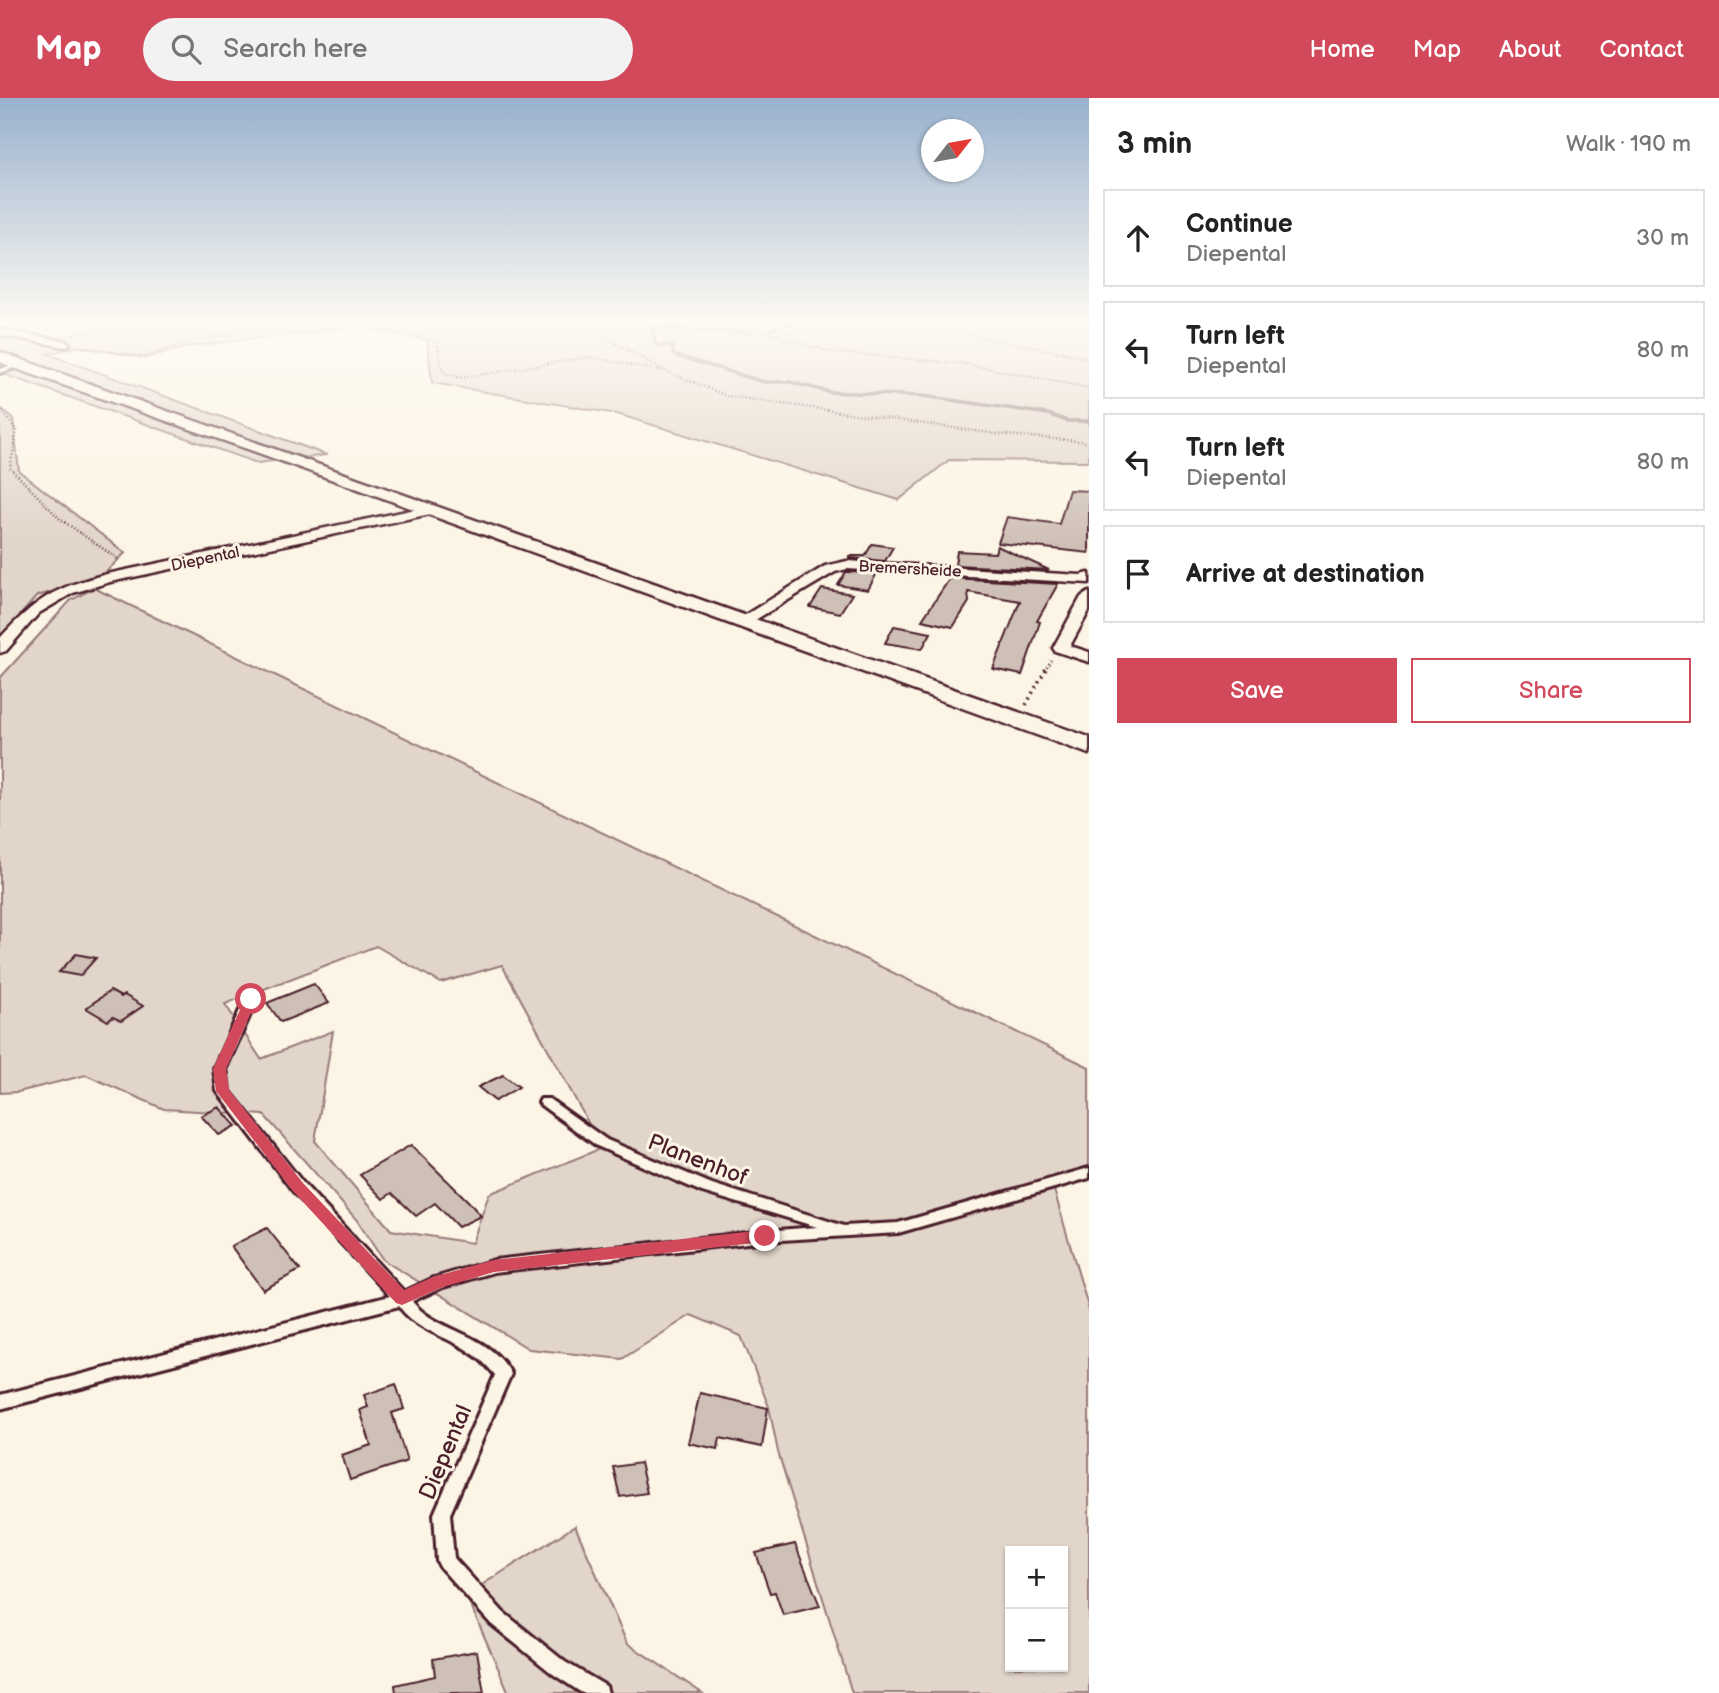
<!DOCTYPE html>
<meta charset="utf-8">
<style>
body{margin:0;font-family:"Balsamiq Sans",sans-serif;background:#f2f2f2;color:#222}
.controls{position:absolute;right:21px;bottom:21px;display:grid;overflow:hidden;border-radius:0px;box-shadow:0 2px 5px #0004}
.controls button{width:63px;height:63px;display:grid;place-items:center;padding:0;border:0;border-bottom:2px solid #e0e0e0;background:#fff;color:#222;font:35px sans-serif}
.compass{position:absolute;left:921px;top:21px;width:63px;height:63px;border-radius:50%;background:#fff;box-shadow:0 2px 5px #0004;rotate:59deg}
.stop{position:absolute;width:21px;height:21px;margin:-16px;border:5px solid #d1495b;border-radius:50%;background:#fff}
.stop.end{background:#d1495b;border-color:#fff;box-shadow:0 2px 7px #0008}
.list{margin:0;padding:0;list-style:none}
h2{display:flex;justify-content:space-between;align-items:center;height:91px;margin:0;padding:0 28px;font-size:30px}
h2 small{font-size:23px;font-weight:400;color:#767676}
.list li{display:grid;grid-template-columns:46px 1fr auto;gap:21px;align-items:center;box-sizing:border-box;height:98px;margin:0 14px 14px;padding:0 14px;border:2px solid #e0e0e0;border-radius:0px}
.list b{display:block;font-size:26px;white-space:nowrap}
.list p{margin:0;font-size:23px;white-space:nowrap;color:#767676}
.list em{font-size:23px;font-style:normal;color:#767676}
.actions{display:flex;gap:14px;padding:21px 28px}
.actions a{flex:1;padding:16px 0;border:2px solid #d1495b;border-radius:0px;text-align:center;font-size:24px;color:#d1495b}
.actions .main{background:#d1495b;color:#fff}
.icon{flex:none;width:38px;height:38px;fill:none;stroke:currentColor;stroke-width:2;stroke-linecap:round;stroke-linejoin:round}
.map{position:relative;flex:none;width:1089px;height:1595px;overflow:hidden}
header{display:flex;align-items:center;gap:42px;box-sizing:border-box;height:98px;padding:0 35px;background:#d1495b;color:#fff}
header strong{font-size:33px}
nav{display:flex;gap:38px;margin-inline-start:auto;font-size:24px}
.search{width:490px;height:63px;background:#f2f2f2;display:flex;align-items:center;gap:18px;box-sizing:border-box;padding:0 24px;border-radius:38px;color:#767676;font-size:26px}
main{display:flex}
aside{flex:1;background:#fff}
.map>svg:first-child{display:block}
.green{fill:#e2d5ca;stroke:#967a7a;stroke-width:2;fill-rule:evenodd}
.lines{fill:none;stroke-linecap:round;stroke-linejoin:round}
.stream{stroke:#917474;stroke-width:3.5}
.building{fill:#cfc0b7;stroke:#4a1f2b;stroke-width:2}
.service-casing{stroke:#4a1f2b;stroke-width:6}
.minor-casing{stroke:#4a1f2b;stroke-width:5}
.secondary-casing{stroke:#4a1f2b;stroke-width:5}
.path-far1{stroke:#4a1f2b;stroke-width:2.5;stroke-dasharray:1 2.5;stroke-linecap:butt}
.path{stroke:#4a1f2b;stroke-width:3.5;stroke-dasharray:2 4.5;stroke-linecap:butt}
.service{fill:#fcf5e5;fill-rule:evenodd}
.minor{fill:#fcf5e5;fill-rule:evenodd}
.secondary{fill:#fcf5e5;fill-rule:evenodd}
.route{fill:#d1495b}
.labels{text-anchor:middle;stroke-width:6;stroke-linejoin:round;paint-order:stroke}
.far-street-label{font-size:16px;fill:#4a1f2b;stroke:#fcf5e5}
.near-street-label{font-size:23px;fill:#4a1f2b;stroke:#fcf5e5}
</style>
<header>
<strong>Map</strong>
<div class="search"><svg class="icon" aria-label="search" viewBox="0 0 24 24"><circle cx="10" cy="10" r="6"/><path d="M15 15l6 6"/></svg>Search here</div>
<nav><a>Home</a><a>Map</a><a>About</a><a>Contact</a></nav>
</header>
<main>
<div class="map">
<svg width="1089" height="1595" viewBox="0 0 1089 1595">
<rect width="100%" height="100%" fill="#fcf5e5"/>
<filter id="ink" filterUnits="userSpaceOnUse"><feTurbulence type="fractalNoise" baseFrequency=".0143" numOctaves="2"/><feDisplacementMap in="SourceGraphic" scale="14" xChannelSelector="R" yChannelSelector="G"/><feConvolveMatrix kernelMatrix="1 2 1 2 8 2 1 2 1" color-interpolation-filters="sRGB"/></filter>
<g filter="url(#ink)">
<path class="green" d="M94,223h995v140l-140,-1 -50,40 -282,-86 -185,-31 -5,-43 -69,-14 -167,20 -46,12 -66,-12 -31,8 279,101 -70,8 -257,-90v-39l58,9 -1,-4 36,-10z
M0,309l13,12 6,52 106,82 -26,26 -62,17 -37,42z
M94,490l995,479v111l-35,12 35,120v383h-237l-74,-241 -9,-45 -28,-71 -50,-21 -69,44 -93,-10 -146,-89 -27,-41 -92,-104 -100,-6 -78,-34 -68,17 -18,1v-415l71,-78zM376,848l65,37 61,-18 100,183 -113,46 -17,49 -81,-13 -76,-89 18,-110 -72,28 -36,-55zM1010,1453h53v116h-53z
M575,1428l52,117 75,50h-193l-43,-98z"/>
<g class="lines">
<path class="stream" d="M650,223l6,24 16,1 2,9 90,27h26l39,10 94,4 125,18 19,7h22
M653,230l99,4
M770,232l27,-9"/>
</g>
<path class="building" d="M1069,392l20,1v62l-91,-10 9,-26 52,7z
M872,446l21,3 -8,14 -36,-3v-2h16z
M997,448l52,24 -94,-5 2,-14 38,2z
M846,474h1l30,1 -9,17 -30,-5z
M950,480l108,6 -21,37 3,1 -18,53 -29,-6 27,-68 -52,-9 1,10 -16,25 -31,-7z
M822,491l30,5 -12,19 -30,-6z
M894,528l37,7 -9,16 -37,-6z
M76,856l20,4 -16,18 -21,-4z
M314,886l15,19 -48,19 -14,-19z
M110,893l11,6 3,-2 19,11 -22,15 -8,-4 -5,4 -22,-13z
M503,977l16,12 -24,14 -17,-14z
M219,1009l17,19 -17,9 -18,-19z
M411,1047l57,56 13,15 -23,11 -23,-24 -19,13 -24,-23 -9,6 -23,-24z
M267,1130l33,42 -37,20 -32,-44z
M396,1286l8,25 -12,4 15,48 -57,19 -8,-25 29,-10 -11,-35 8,-3 -4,-12z
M700,1295l68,15 -6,39 -42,-9 -2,11 -30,-6z
M640,1365l7,30 -27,4 -7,-30z
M795,1446l25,62 -37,9 -8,-23 -5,1 -14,-40z
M477,1553l7,42h-88l-1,-8 40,-9 -2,-17z"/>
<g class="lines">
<g class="service-casing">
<path id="service" d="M19,265l2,3 -21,7v-4z
M251,897l6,4 -31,69 3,22 74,93 101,109 30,-14 60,-18 271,-29 52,-4 -115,-35 -105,-46 -56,-41 -2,-3 2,-3h8l58,41 105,44 132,42 54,-3 191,-55v10l-191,55 -133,8 -271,31 -51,15 -31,14c24,32 77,30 99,73l-61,140 4,44 49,54 62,50 41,24 2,7h-26l-29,-19 -62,-50 -51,-57 -3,-6 -3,-47 61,-139c-11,-14 -24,-24 -40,-32 -20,-10 -43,-18 -56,-37l-399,103v-14l390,-99 -97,-105 -76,-100 -3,-23 31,-69z"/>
</g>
<g class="minor-casing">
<path id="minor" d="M0,231l65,12 5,3 -5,3 -65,-12z
M430,408l5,1v6l-325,69 -37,11 -34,20 -33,38 -6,2v-15c36,-39 55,-51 107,-64z
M847,463l234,14 8,-2v10l-242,-14 -12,3 -85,51h-10l-3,-3 88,-54z
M1089,494v19l-19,35 19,6v10l-34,-11 -2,-3 28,-51z"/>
</g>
<g class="secondary-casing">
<path id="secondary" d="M0,254l1089,385v17l-833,-302 -242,-84 -14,-6z"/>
</g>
<path class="path-far1" d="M596,223l7,15 64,36 60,24 270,38 92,8
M613,223l17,10 129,3
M730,223l100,31 135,12 124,24
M953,233l136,27
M218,236l53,-13
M778,236l52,-13
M195,242c79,-11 167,-32 242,3l6,29 17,6 130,-21 72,14
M79,249l65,10 52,-17
M0,310l17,23 -7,37 50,51 58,40
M1047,569l4,-7"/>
<path class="path" d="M1026,607l22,-40"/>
<use href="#service" class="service"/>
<use href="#minor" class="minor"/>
<use href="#secondary" class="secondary"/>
</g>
</g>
<linearGradient id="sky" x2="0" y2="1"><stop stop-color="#98b1cd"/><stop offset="0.5" stop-color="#fefaf3"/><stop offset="1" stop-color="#fefaf3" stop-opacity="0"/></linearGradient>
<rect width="1089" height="447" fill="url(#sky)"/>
<path class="route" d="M251,897l6,4 -31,70 3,21 74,93 101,107 29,-13 61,-17 271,-30 7,6 -7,6 -271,30 -51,15 -41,18 -6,-2 -103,-112 -77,-100 -3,-22 32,-70z"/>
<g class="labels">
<g class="far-street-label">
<text transform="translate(205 460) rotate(-12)" y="6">Diepental</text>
<text transform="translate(910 470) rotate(3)" y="6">Bremersheide</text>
</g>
<g class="near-street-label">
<text transform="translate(698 1061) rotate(21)" y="8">Planenhof</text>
<text transform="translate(445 1354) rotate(-67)" y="8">Diepental</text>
</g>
</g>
</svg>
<div class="controls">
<button>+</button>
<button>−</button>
</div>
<svg class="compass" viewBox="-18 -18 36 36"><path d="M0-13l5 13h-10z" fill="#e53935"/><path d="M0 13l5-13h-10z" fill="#767676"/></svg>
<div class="stop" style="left:251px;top:901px"></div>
<div class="stop end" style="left:765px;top:1138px"></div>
</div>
<aside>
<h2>3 min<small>Walk · 190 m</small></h2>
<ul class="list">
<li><svg class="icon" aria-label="ahead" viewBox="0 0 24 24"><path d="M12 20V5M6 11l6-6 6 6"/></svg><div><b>Continue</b><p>Diepental</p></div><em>30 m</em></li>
<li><svg class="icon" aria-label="left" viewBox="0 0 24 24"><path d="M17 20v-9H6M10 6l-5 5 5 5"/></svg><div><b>Turn left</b><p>Diepental</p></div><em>80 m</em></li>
<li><svg class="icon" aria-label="left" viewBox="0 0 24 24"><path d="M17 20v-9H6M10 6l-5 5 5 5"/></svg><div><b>Turn left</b><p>Diepental</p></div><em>80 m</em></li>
<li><svg class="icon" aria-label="arrive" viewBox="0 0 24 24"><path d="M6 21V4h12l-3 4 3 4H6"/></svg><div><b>Arrive at destination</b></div></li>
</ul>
<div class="actions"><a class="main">Save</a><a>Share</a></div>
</aside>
</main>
